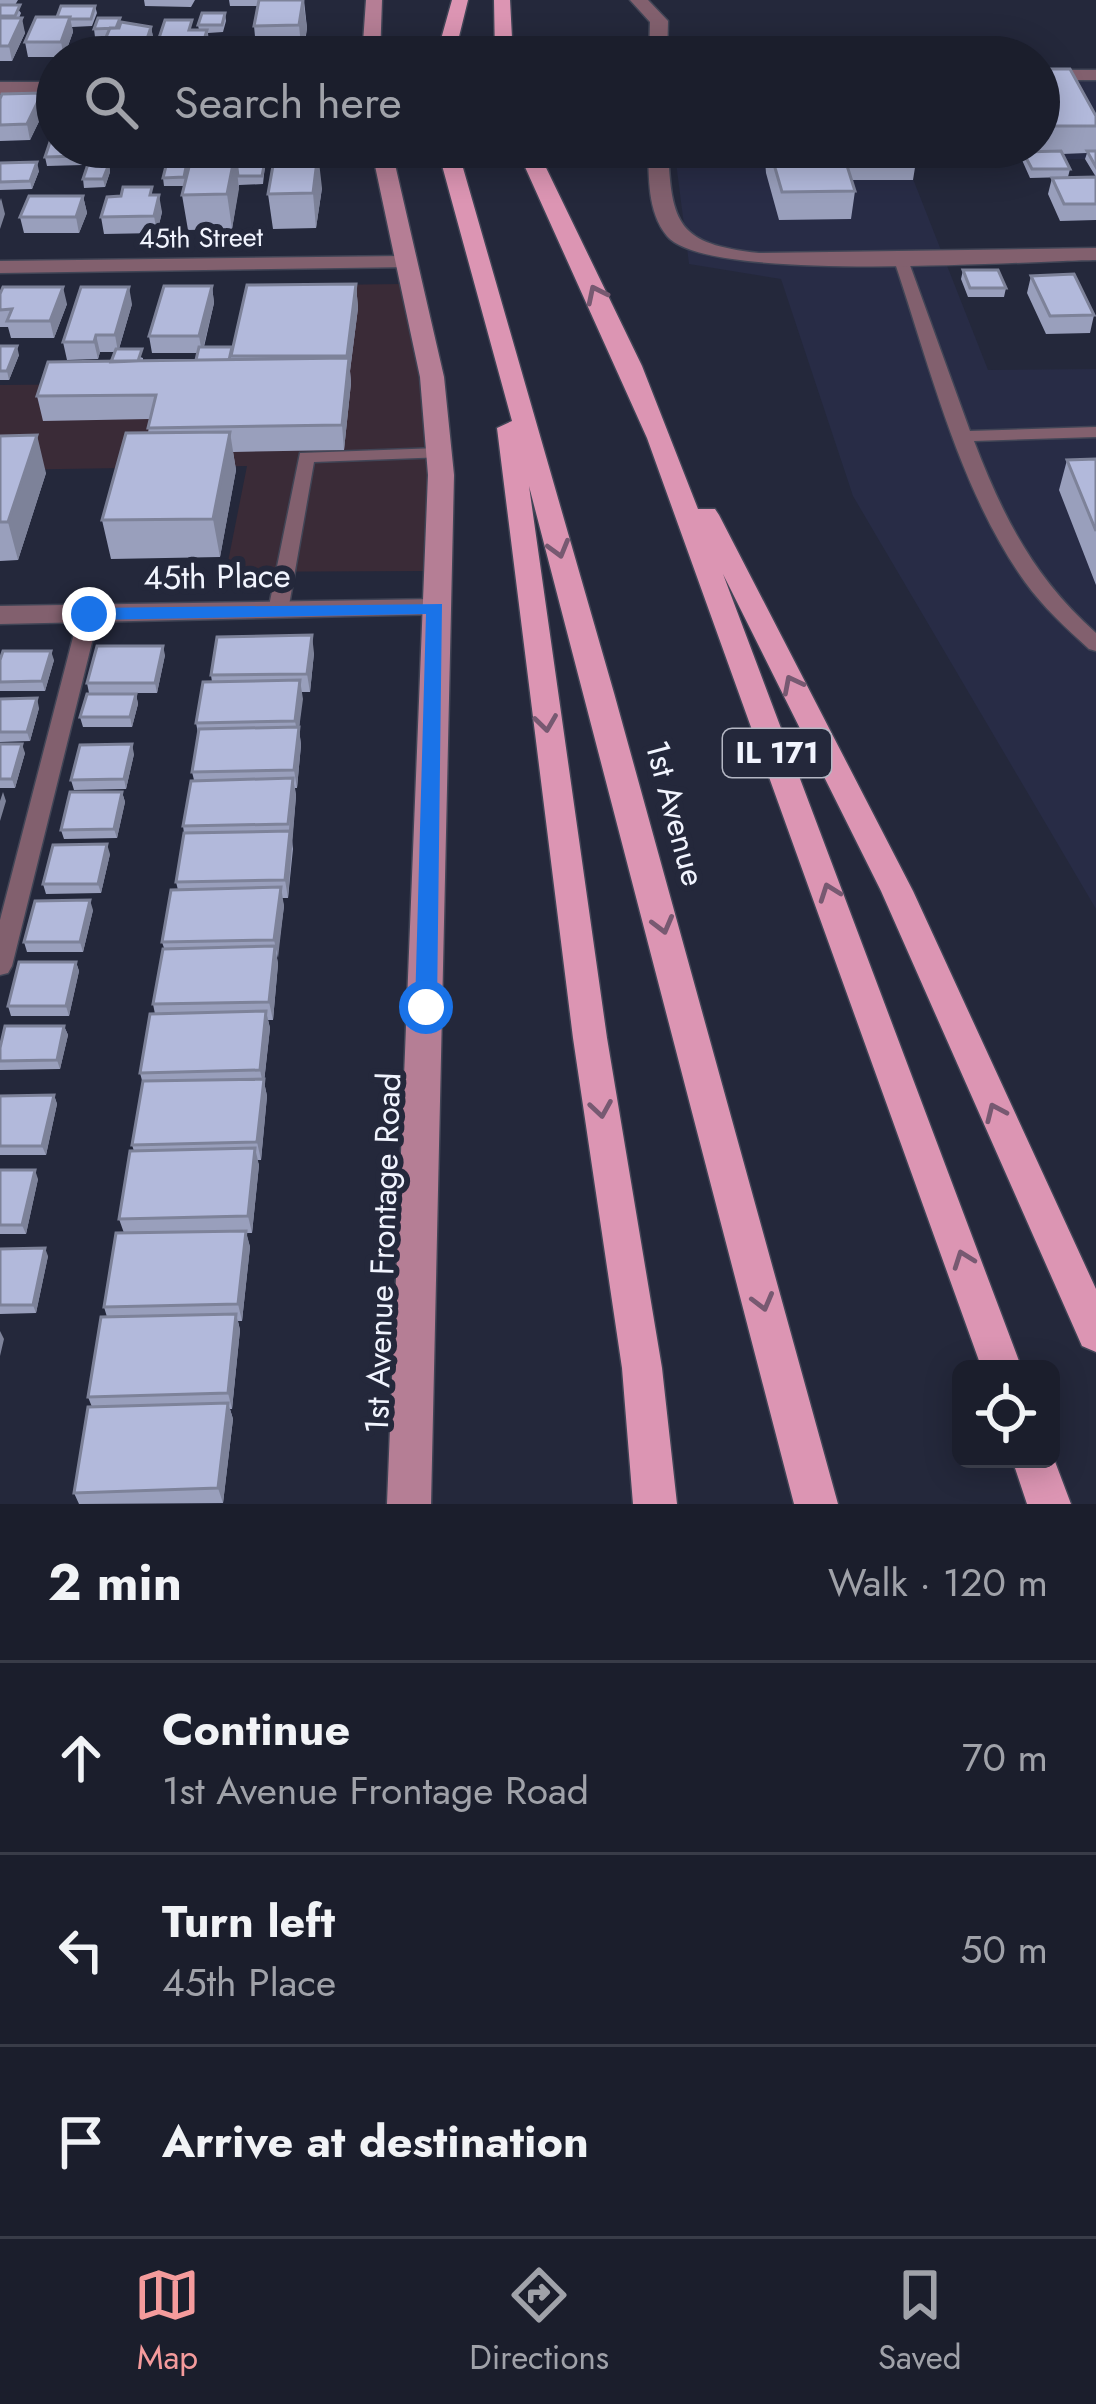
<!DOCTYPE html>
<meta charset="utf-8">
<style>
body{margin:0;font-family:Jost,sans-serif;background:#282b38;color:#f1f3f6}
.controls{position:absolute;right:36px;bottom:36px;display:grid;overflow:hidden;border-radius:18px;box-shadow:0 6px 30px #0003}
.controls button{width:108px;height:108px;display:grid;place-items:center;padding:0;border:0;border-bottom:3px solid #393c48;background:#1b1e2c;color:#f1f3f6;font:60px sans-serif}
.stop{position:absolute;width:36px;height:36px;margin:-27px;border:9px solid #1a73e8;border-radius:50%;background:#fff}
.stop.end{background:#1a73e8;border-color:#fff;box-shadow:0 3px 12px #0008}
.list{margin:0;padding:0;list-style:none}
h2{display:flex;justify-content:space-between;align-items:center;height:156px;margin:0;padding:0 48px;font-size:51px}
h2 small{font-size:39px;font-weight:400;color:#a0a2a9}
.list li{display:grid;grid-template-columns:78px 1fr auto;gap:36px;align-items:center;box-sizing:border-box;height:192px;padding:0 48px;border-top:3px solid #393c48}
.list b{display:block;font-size:45px;white-space:nowrap}
.list p{margin:0;font-size:39px;white-space:nowrap;color:#a0a2a9}
.list em{font-size:39px;font-style:normal;color:#a0a2a9}
.icon{flex:none;width:66px;height:66px;fill:none;stroke:currentColor;stroke-width:2;stroke-linecap:round;stroke-linejoin:round}
.map{position:relative;flex:none;width:1096px;height:1504px;overflow:hidden}
.search{position:absolute;background:#1b1e2c;box-shadow:0 6px 30px #0003;left:36px;right:36px;top:36px;height:132px;display:flex;align-items:center;gap:30px;box-sizing:border-box;padding:0 42px;border-radius:66px;color:#a0a2a9;font-size:45px}
.sheet{height:732px;background:#1b1e2c}
nav{display:flex;justify-content:space-around;align-items:center;box-sizing:border-box;height:168px;border-top:3px solid #393c48;background:#1b1e2c;font-size:33px;color:#a0a2a9}
nav a{display:grid;justify-items:center;gap:6px}
nav .on{color:#f59b9c}
.map>svg:first-child{display:block}
.commercial{fill:#3a2b37}
.built{fill:#282c46}
.lines{fill:none;stroke-linecap:round;stroke-linejoin:round}
.lane-casing{stroke:#414556;stroke-width:3}
.street-casing{stroke:#414556;stroke-width:3}
.secondary-casing{stroke:#414556;stroke-width:3}
.primary-casing{stroke:#414556;stroke-width:3}
.lane{fill:#82606e;fill-rule:evenodd}
.street{fill:#82606e;fill-rule:evenodd}
.secondary{fill:#b57e95;fill-rule:evenodd}
.primary{fill:#dc95b3;fill-rule:evenodd}
.wall{fill:#999fbc}
.shaded-wall{fill:#7d8299}
.building{fill:#b2b9db;stroke:#7d8299;stroke-width:3}
.oneway{stroke:#775971}
.route{fill:#1a73e8}
.labels{text-anchor:middle;stroke-width:12;stroke-linejoin:round;paint-order:stroke}
.far-street-label{font-size:27px;fill:#f1f4fe;stroke:#24283b}
.shield{fill:#24283b;stroke:#b4b7c4;stroke-width:3}
.shield-label{font-size:30px;font-weight:bold;fill:#f1f4fe}
.street-label{font-size:33px;fill:#f1f4fe;stroke:#24283b}
</style>
<div class="map">
<svg width="1096" height="1504" viewBox="0 0 1096 1504">
<rect width="100%" height="100%" fill="#24283b"/>
<path class="commercial" d="M401,284l19,92 10,97 -3,98 -201,1 21,-106 -247,4v-85l230,-2 20,-97z"/>
<path class="built" d="M1039,74h57v85l-190,2 82,209 108,-1v540l-243,-413 -72,-217 -92,-15 -15,-117h365z"/>
<g class="lines">
<g class="lane-casing">
<path id="lane" d="M900,253l7,4 63,174 126,-4v10l-122,4c29,76 60,137 122,192v18l-7,-2c-23,-21 -46,-42 -64,-67 -66,-92 -96,-219 -132,-325z
M439,448l9,5 -3,4 -131,5 -26,149 -10,6 -7,-2 -3,-4 32,-158z
M89,608l10,6 -87,352 -4,7 -8,2v-55l79,-306z"/>
</g>
<g class="street-casing">
<path id="street" d="M630,0h18l20,21 -1,36h-18l1,-35z
M1039,70h57v10h-57z
M0,82h57v12h-57z
M648,147h20c3,78 10,97 91,106l337,-5v12c-74,1 -389,24 -429,-24 -20,-24 -18,-60 -19,-89z
M403,256l8,1v10l-411,6v-12z
M435,599l14,9 -4,6 -445,10v-18z"/>
</g>
<g class="secondary-casing">
<path id="secondary" d="M366,0h16l-2,57h-18z
M371,147h20l53,230 10,98 -23,1029h-44l41,-1029 -8,-98z"/>
</g>
<g class="primary-casing">
<path id="primary" d="M452,0h16l-14,57h-18z
M494,0h16l3,57h-18z
M437,147h20l157,546 224,811h-44l-265,-1018 78,552 55,330 15,136h-44l-11,-136 -49,-330 -76,-610 15,-7z
M516,147h20l106,219 56,143h17l4,6 194,376 183,398v63l-14,-6 -201,-455 -158,-317 299,795h-40l-335,-931z
M1051,1451l20,53h-44l-15,-45h39z"/>
</g>
<use href="#lane" class="lane"/>
<use href="#street" class="street"/>
<use href="#secondary" class="secondary"/>
<use href="#primary" class="primary"/>
</g>
<path class="wall" d="M0,0h18l-3,5 6,8 -2,5 6,15 -13,28h-12z
M144,0h51l-4,7 -46,-1z
M229,0h75l3,28 -4,29h-46l-3,-31 4,-20h-28z
M95,6l2,7 -5,13 -20,1 1,5 -9,25h-36l-3,-15 32,-25z
M225,13l1,8 -3,11 -15,1 1,12 -3,12h-49l-1,-10 37,-17h6l-1,-5z
M121,23l30,4 3,15 -6,15h-41l-3,-15 2,-5h-11l-1,-8z
M1039,69l57,47v61l-11,-18 2,-6 -25,1 8,15 -2,8 -38,1 -8,-18 1,-6 -106,1 -4,25h-62l4,11 -4,28 -72,1 -13,-47 -2,-26h275z
M0,99l45,10 -15,31 -30,1z
M267,147l-4,37 -24,1 -7,44 -44,1 -6,-35 2,-9h-20l-1,-8 3,-13h-11l-1,-9 81,-2z
M88,150l-5,15 -36,1 -2,-9z
M0,163l39,8 -7,18 -32,1z
M109,164l1,8 -5,15 -21,1 -1,-9z
M1096,177v43l-36,1 -12,-27 4,-16z
M322,188l-6,40 -43,1 -5,-35z
M153,195l9,17 -5,21 -53,1 -3,-17z
M83,196l4,17 -8,20h-55l-4,-16z
M963,270l43,18 -2,9h-36l-7,-18z
M1031,276l63,39 -4,18 -44,1 -19,-41z
M356,284l2,24 -8,63 1,12 -7,67 -111,2 3,18 -16,87 -109,2 -9,-39 46,-87 2,-14 -107,2 -6,-25 74,-34 4,-10h-15l-2,7 -31,1 -4,-18 69,-38 -13,45 24,9v3l53,-1 2,-7h-46l-3,-17 63,-50 2,17 -10,44h28z
M0,294l67,10 -13,34h-43l-3,-11h-8z
M0,346l19,9 -10,25h-9z
M0,436l46,37 -28,87 -18,1z
M1096,459v126l-37,-95 8,-30z
M314,653l-4,39h-8l-3,37 2,16 -4,43h-2l1,8 -4,44 1,9 -5,49h-6l2,8 -7,52 1,6 -5,56h-5l2,8 -6,54 3,14 -6,64h-4l2,5 -7,68h-6l4,14 -8,74h-4l2,9 -8,79h-2l3,10 -10,84 -144,1 -5,-11 18,-86 -4,-10 19,-80 -3,-10 20,-74 -5,-14 15,-68 -2,-6 11,-61 -3,-11 15,-59 -2,-10 11,-56 -2,-6 16,-52 -2,-8 8,-49 -1,-7 11,-46 -2,-8 6,-39 -2,-10 16,-41 -1,-7z
M165,655l-8,38h-68l-2,-10z
M0,660h54l-9,31h-45z
M136,694l2,10 -6,23h-49l-3,-10z
M0,699l39,9 -9,33 -30,1z
M0,744l25,9 -10,35h-15z
M134,754l-8,35 -52,1 -3,-10z
M122,792l3,10 -8,36 -53,1 -3,-9z
M110,854l-9,39 -55,1 -3,-10z
M93,910l-10,42h-56l-3,-10z
M76,962l3,9 -10,45h-58l-3,-10z
M64,1026l4,9 -8,34 -60,1v-22z
M54,1095l3,9 -11,51h-46v-59z
M0,1170l38,9 -12,55h-26z
M0,1249l48,7 -12,57 -36,1z"/>
<path class="shaded-wall" d="M303,0l4,28 -5,29 -3,-32z
M70,17l3,15 -9,25 -3,-15z
M22,18l3,15 -13,28 -3,-15z
M151,27l3,15 -6,15 -2,-15z
M207,30l2,15 -3,12h-2l-2,-10z
M42,93l3,16 -15,31 -3,-16z
M84,147h3l1,3 -5,15 -2,-9z
M318,153l4,35 -6,40 -3,-35z
M235,154l4,35 -7,40 -5,-35z
M37,162l2,9 -7,18 -2,-8z
M109,164l1,8 -5,15 -2,-8z
M159,195l3,17 -5,21 -3,-17z
M83,196l4,17 -8,20 -3,-16z
M1,198l4,16 -5,15v-28z
M356,284l2,24 -8,63 1,12 -7,67 -2,-25 6,-57 -1,-12z
M212,286l2,17 -12,50 -3,-17z
M63,287l4,17 -13,34 -4,-17z
M129,287l3,17 -14,48 -3,-17z
M96,335l4,17 -2,7 -4,-17z
M17,346l2,9 -10,25 -2,-9z
M230,432l6,38 -16,87 -7,-38z
M37,435l9,38 -28,87 -10,-38z
M312,635l2,18 -4,39 -3,-18z
M163,646l2,9 -8,38 -2,-10z
M51,651l3,9 -9,31 -3,-10z
M300,680l3,19 -4,30 2,16 -4,43 -3,-18 4,-33 -3,-16z
M136,694l2,10 -6,23 -2,-10z
M37,698l2,10 -9,33 -3,-9z
M22,744l3,9 -10,35 -3,-9z
M132,744l2,10 -8,35 -2,-10z
M293,778l3,18 -8,102 -3,-18z
M3,792l3,9 -6,20v-20z
M122,792l3,10 -8,36 -3,-9z
M107,844l3,10 -9,39 -3,-9z
M281,887l3,19 -6,52 -4,-18z
M90,900l3,10 -10,42 -3,-10z
M275,946l3,18 -5,56 -4,-18z
M76,962l3,9 -10,45 -3,-10z
M266,1011l4,17 -6,54 3,14 -6,64 -4,-18 6,-58 -3,-14z
M64,1026l4,9 -8,34 -3,-9z
M54,1095l3,9 -11,51 -4,-9z
M255,1148l4,17 -7,68 -4,-17z
M35,1170l3,9 -12,55 -4,-9z
M246,1231l4,16 -8,74 -4,-17z
M45,1248l3,8 -12,57 -3,-8z
M236,1314l4,16 -8,79 -4,-16z
M0,1331l4,8 -4,17z
M228,1403l5,16 -10,84 -5,-15z"/>
<path class="building" d="M259,0h44l-4,25 -45,1z
M0,5h20l-5,11h-15z
M61,6h34l-4,13h-21v-2h-13z
M202,13h23l-3,12h-24z
M36,17h34l-9,25h-36z
M0,18h22l-13,28h-9z
M98,18h22l-4,10 -22,1z
M165,20h27l-3,10h18l-5,17h-46z
M121,22l30,5 -5,15h-42l6,-14h9z
M1039,69h31l26,47v10h-57z
M42,93l-15,31 -27,1v-26l2,-5z
M50,142h7v5h27l-3,9 -36,1z
M156,147h36l-2,9h-36z
M236,147h29l-1,8 -30,1z
M769,147h147l1,5 -74,1 12,38 -73,1z
M1061,151l9,18h-38l-9,-17z
M1087,151h9v16z
M318,153l-5,40 -45,1 7,-40z
M235,154l-8,40 -45,1 10,-40z
M236,161h29l-3,15h-24z
M37,162l-7,19 -30,1v-19z
M167,162h20l-3,15 -21,1z
M88,164h21l-6,15h-20z
M1096,177v27h-32l-12,-26z
M123,187h29l-2,8h9l-5,21 -53,1 6,-20 14,-1z
M29,196h54l-7,21h-56z
M963,270h35l8,18h-36z
M1074,274l20,41 -44,1 -19,-40z
M356,284l-9,72h-116l16,-71z
M164,286h48l-13,50h-50z
M3,287h60l-13,34h-43l5,-12 -12,1v-16z
M81,287h48l-14,48h-19l-2,7h-31z
M0,346h17l-10,25h-7z
M199,347h33l-3,13h-33z
M116,349h26l-4,12 -27,1z
M349,358l-7,67 -194,3 8,-33 -119,1 11,-34z
M230,432l-17,87 -111,1 24,-87z
M37,435l-29,87h-8v-86z
M1096,459v72l-29,-71z
M312,635l-5,39 -96,1 6,-38z
M97,646h66l-8,37h-68z
M3,651h48l-9,30 -42,1v-22z
M300,680l-5,41 -99,2 7,-41z
M87,694h49l-6,23h-50z
M37,698l-10,34h-27v-33z
M299,727l-5,43 -102,2 7,-43z
M0,744h22l-10,35h-12z
M132,744l-8,35 -53,1 9,-35z
M293,778l-5,46 -105,2 8,-45z
M70,792h52l-8,37 -53,1z
M290,831l-5,49 -109,2 8,-49z
M107,844l-9,40h-55l10,-39z
M281,887l-7,53 -112,2 9,-52z
M90,900l-10,42h-56l11,-41z
M275,946l-6,56 -116,2 10,-55z
M19,962h57l-10,44h-58z
M266,1011l-6,59 -120,3 10,-59z
M5,1026h59l-7,34 -57,1v-13z
M264,1079l-7,63 -125,3 11,-64z
M54,1095l-12,51h-42v-50z
M255,1148l-7,68 -129,3 11,-68z
M0,1170h35l-13,55h-22z
M246,1231l-8,73 -134,3 12,-74z
M45,1248l-12,57h-33v-56z
M236,1314l-8,79 -140,4 13,-80z
M228,1403l-10,85 -144,5 14,-86z"/>
<defs><path id="oneway-chevron" d="M-2-3.5L2.5 0L-2 3.5" fill="none" stroke-width="1.6" stroke-linecap="round" stroke-linejoin="round" transform="scale(3)"/></defs>
<g class="oneway">
<use href="#oneway-chevron" transform="translate(596 294) rotate(-116)"/>
<use href="#oneway-chevron" transform="translate(559 549) rotate(74)"/>
<use href="#oneway-chevron" transform="translate(792 684) rotate(-117)"/>
<use href="#oneway-chevron" transform="translate(546 723) rotate(82)"/>
<use href="#oneway-chevron" transform="translate(829 892) rotate(-110)"/>
<use href="#oneway-chevron" transform="translate(663 925) rotate(75)"/>
<use href="#oneway-chevron" transform="translate(601 1109) rotate(81)"/>
<use href="#oneway-chevron" transform="translate(995 1112) rotate(-114)"/>
<use href="#oneway-chevron" transform="translate(963 1259) rotate(-110)"/>
<use href="#oneway-chevron" transform="translate(763 1302) rotate(75)"/>
</g>
<path class="route" d="M442,604l-5,403 -11,9 -11,-9 11,-393 -337,6 -9,-6 9,-6z"/>
<g class="labels">
<g class="far-street-label">
<text transform="translate(201 238) rotate(-1)" y="9">45th Street</text>
</g>
<rect class="shield" x="723" y="729" width="108" height="48" rx="9"/>
<g class="shield-label">
<text x="777" y="763">IL 171</text>
</g>
<g class="street-label">
<text transform="translate(217 576) rotate(-1)" y="12">45th Place</text>
<text transform="translate(676 813) rotate(75)" y="12">1st Avenue</text>
<text transform="translate(382 1253) rotate(-88)" y="12">1st Avenue Frontage Road</text>
</g>
</g>
</svg>
<div class="controls">
<button><svg class="icon" aria-label="locate" viewBox="0 0 24 24"><circle cx="12" cy="12" r="6"/><path d="M12 2v4M12 18v4M2 12h4M18 12h4"/></svg></button>
</div>
<div class="stop" style="left:426px;top:1007px"></div>
<div class="stop end" style="left:89px;top:614px"></div>
<div class="search"><svg class="icon" aria-label="search" viewBox="0 0 24 24"><circle cx="10" cy="10" r="6"/><path d="M15 15l6 6"/></svg>Search here</div>
</div>
<section class="sheet">
<h2>2 min<small>Walk · 120 m</small></h2>
<ul class="list">
<li><svg class="icon" aria-label="ahead" viewBox="0 0 24 24"><path d="M12 20V5M6 11l6-6 6 6"/></svg><div><b>Continue</b><p>1st Avenue Frontage Road</p></div><em>70 m</em></li>
<li><svg class="icon" aria-label="left" viewBox="0 0 24 24"><path d="M17 20v-9H6M10 6l-5 5 5 5"/></svg><div><b>Turn left</b><p>45th Place</p></div><em>50 m</em></li>
<li><svg class="icon" aria-label="arrive" viewBox="0 0 24 24"><path d="M6 21V4h12l-3 4 3 4H6"/></svg><div><b>Arrive at destination</b></div></li>
</ul>
</section>
<nav>
<a class="on"><svg class="icon" aria-label="map" viewBox="0 0 24 24"><path d="M3 6l6-2 6 2 6-2v14l-6 2-6-2-6 2zM9 4v14M15 6v14"/></svg>Map</a>
<a><svg class="icon" aria-label="directions" viewBox="0 0 24 24"><path d="M12 3l9 9-9 9-9-9zM9 14v-3h6M13 9l2 2-2 2"/></svg>Directions</a>
<a><svg class="icon" aria-label="saved" viewBox="0 0 24 24"><path d="M7 4h10v16l-5-4-5 4z"/></svg>Saved</a>
</nav>
